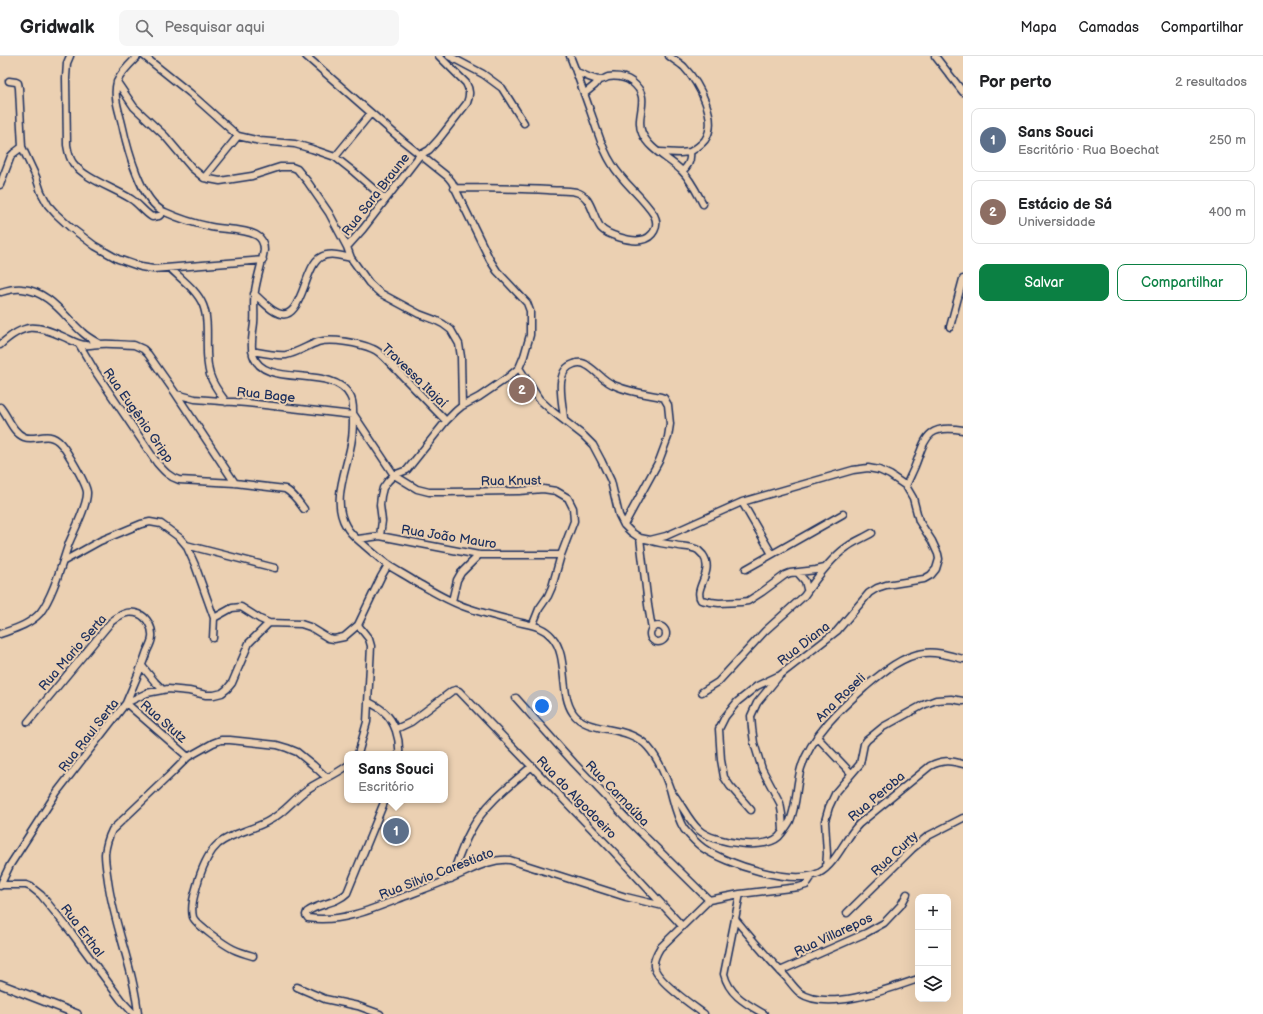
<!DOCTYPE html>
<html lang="pt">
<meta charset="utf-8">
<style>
body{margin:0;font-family:"Balsamiq Sans",sans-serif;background:#f6f6f6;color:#202124}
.controls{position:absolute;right:12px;bottom:12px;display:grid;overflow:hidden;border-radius:8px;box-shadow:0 4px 16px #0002}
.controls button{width:36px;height:36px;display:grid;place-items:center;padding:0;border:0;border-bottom:1px solid #e0e0e0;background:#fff;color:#202124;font:20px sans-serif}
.you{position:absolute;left:542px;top:650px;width:14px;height:14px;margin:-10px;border:3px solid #fff;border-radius:50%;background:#1a73e8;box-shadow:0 0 0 6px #1a73e833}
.badge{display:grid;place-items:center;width:26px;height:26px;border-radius:50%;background:#0b8043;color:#fff;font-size:13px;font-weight:700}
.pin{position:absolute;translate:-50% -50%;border:2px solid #fff;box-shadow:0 1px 4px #0006}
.popup{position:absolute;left:344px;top:695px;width:104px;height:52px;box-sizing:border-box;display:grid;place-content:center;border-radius:8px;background:#fff;filter:drop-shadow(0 1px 3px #0005);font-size:13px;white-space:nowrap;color:#757577}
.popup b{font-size:15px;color:#202124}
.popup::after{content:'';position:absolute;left:50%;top:100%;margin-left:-8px;border:8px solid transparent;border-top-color:#fff}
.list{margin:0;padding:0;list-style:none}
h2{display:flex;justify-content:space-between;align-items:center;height:52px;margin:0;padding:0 16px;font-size:17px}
h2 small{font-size:13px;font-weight:400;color:#757577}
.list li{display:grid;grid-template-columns:26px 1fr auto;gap:12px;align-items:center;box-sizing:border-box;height:64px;margin:0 8px 8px;padding:0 8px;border:1px solid #e0e0e0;border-radius:8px}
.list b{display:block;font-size:15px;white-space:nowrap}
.list p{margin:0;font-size:13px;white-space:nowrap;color:#757577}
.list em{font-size:13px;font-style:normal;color:#757577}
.actions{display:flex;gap:8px;padding:12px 16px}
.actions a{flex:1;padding:9px 0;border:1px solid #0b8043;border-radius:8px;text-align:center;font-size:14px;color:#0b8043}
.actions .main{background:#0b8043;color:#fff}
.icon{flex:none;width:22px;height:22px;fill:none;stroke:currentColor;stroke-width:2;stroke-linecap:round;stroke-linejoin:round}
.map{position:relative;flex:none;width:963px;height:958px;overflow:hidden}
header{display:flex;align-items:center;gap:24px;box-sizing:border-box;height:56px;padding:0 20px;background:#fff;border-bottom:1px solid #e0e0e0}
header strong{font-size:19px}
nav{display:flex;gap:22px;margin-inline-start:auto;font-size:14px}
.search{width:280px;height:36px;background:#f6f6f6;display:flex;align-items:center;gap:10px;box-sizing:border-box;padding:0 14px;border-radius:8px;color:#757577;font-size:15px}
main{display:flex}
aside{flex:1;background:#fff}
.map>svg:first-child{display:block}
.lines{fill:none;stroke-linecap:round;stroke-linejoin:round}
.minor-casing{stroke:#1b2f5e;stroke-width:9}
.tertiary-casing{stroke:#1b2f5e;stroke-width:10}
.minor{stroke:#ebd0b2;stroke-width:6}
.tertiary{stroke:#ebd0b2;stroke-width:7}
.labels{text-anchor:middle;stroke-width:4;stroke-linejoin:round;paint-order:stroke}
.street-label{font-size:13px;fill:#1b2f5e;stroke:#ebd0b2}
</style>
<header>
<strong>Gridwalk</strong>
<div class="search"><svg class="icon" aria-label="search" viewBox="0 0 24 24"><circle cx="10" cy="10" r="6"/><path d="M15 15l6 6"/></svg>Pesquisar aqui</div>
<nav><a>Mapa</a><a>Camadas</a><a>Compartilhar</a></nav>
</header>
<main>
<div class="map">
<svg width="963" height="958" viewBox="0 0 963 958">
<rect width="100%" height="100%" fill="#ebd0b2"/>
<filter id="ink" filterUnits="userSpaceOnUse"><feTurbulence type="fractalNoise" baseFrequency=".025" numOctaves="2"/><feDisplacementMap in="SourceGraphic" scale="8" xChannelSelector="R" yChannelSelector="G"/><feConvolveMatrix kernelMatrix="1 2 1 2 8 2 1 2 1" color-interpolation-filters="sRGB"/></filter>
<g filter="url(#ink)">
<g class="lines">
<g class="minor-casing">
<path id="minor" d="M70,0l-3,7 -1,15 1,67c1,6 2,13 6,18 12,16 41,25 58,36 8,5 13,13 21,18l7,-1 4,-4
M138,0c-7,7 -17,16 -21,26 -4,14 2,29 5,42 5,23 19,79 43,88 13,6 32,12 46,15 14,3 32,1 45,8 6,3 8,8 8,15 -2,14 -7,27 -9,41 -2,10 0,22 -1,32 -1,10 -4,22 -1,32 11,35 80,8 97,41 4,6 3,14 3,21 0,7 0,14 -1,21 -3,28 -22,61 -6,88 4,8 11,13 18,19 8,7 16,14 24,20 9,6 19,11 28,17 16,9 33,20 52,26 15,5 30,9 46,13 14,4 28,4 38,16 17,19 7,56 21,76 15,22 54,10 75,34 10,11 17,28 22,42 4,14 6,27 14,40 5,6 12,14 19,19 23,16 90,38 116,25 17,-9 26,-35 40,-49l71,-58c12,-6 20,-6 33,-2
M144,0l46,37 48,43 22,5 35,3 17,5 23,8 36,-44
M306,0l97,85 45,36 4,5 38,78 7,11 30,32 3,8v24l-6,21 -5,12 -12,10 -28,19 -17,9 -6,5 -10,10 -39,49 -13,5 -6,6 -5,7 -2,8 -1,9 2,16 -2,15
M449,0l34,18 19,14 22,35
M669,0c5,4 11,7 15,11 15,16 35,53 21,73 -4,5 -10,9 -15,12 1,8 -1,14 -8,19
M935,0l28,36
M576,16c7,2 17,8 24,8 2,0 6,-2 8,-3 8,-1 17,0 24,5 21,16 2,33 10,51 7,17 27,25 40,38 9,9 15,22 21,33
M9,25l7,1 2,1 1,5 3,59 14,30 5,15 7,13 8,9 14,13 25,19 23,13 23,8 12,2 110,-9
M117,26l17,25 31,29 27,32 12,10 16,3 32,-5 28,-9h12l5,2 10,12 22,32 18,34 4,11 18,25 11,10 39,21 16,6 8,4 8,6 8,14 2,13 1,49
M584,38l11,-9 4,-5
M660,96l20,1 10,-1
M335,101l19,15 31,27
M204,122l34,-42
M0,129l11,-29 3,-3 8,-6
M454,132c32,0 63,0 94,2 9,1 19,0 28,2 16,4 16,24 25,36 6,7 30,14 40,12 12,-2 19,-14 13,-25 -12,-19 -31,-32 -42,-51 -10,-15 -14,-32 -20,-48 -7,-20 -14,-40 -22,-60
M347,191l16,-18 57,-74 9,-5 10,-11 28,-36c3,-8 3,-13 -1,-20l-27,-27
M170,212c11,11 27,22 33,37 8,20 0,48 7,70 3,10 10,19 16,27
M1,236c7,-2 14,-4 21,-3 27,2 42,27 60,43 5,5 11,8 18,12
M254,238c8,6 15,16 24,19 24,11 26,-48 43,-56 9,-5 21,-1 30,1
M950,271l13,-48
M79,288l16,27 62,92c7,8 12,14 22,17l56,3 50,6c9,5 13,12 19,20
M0,289c24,-22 35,-21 64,-8 7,3 13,7 21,8 5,1 10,-1 15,-1 11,-1 23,1 34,1l9,4 5,5 28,40 59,89
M252,295c11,2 23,5 34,4 11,-2 21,-9 32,-13 13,-4 42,1 55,7 5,2 8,5 12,9l61,63
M519,312l20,31 13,12 32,25 9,9 8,15 10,21 8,34 5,10 7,7 9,6 10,2 16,-4 76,-34 111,-32 15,-2 11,2 11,5 16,11 7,12 6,23 13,20 6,13 1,5 -3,10 -5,6 -7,4 -38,6 -9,3 -8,5 -32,38 -58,45 -22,27 -6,13 1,12 2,15 8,26 18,34 2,11 1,17
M176,338l19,5 52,4 106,12
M0,351c8,9 12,25 24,30 12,5 24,-8 37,7 6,7 25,39 26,48 1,12 -13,39 -18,51 -7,20 -16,53 -29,70 -11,12 -26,16 -40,21
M354,359l40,60 23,14 12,3h18l72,-1 24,-2 13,2 12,7 5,10 1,13 -13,34 -9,32 -4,9 -9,13 -6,15
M564,363c-1,-16 -11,-49 10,-55 5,-2 10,-1 14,2 10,6 16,16 28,20 14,6 30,8 45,11l3,1 4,7 2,19 -2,13 -9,24 -35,64
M906,430c3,-7 6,-13 9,-20 11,-29 12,-42 48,-36
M742,446l30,52
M640,482l8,67 4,24
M358,483l22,-3 99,19h82
M652,485c7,2 14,3 22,4 7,2 18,1 24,5 2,2 3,3 5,5 12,17 -10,33 -2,45l10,2 8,1 22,-1 7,-1 14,-9 23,-17 5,-2 26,-3 9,-2
M186,489l89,23
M64,505l36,-20 41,-17 9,-2 11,2 19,14 6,7 9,20 19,53 -1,20
M746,513l97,-55
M798,517l7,8 2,8
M452,545l5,-21 4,-7 18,-18
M214,562l18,-10 9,-1 19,12 9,4
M650 578a8 8 0 1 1 16 0a8 8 0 1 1-16 0Z
M142,610l13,16 8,8
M702,636l16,-10 47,-51 39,-35c11,-16 27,-38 43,-49 8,-6 17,-9 25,-14
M516,642l58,65 53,56 82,81
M369,646c5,3 10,5 14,9 12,10 17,28 16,43
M126,647l62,54
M28,666l83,-100c9,-7 16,-12 28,-8 8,3 14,14 13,23 0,4 -3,10 -5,14 -6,18 -14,35 -21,52
M396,673l15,-7 41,-31 4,-1 3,1 155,161 68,74
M817,681l34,36
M358,698l9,-32 4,-76 -2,-7 -11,-14
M671,735c10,12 17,29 28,39 14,13 71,22 82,4 3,-4 7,-9 9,-13 7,-16 6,-36 11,-53 11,-33 38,-58 63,-80 18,-15 37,-32 60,-35 13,-2 27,3 39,6
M385,744l-38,93c-11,11 -28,10 -40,19l-1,3 2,3c33,5 65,-9 95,-21 16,-6 33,-12 49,-19 18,-7 37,-20 58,-18l116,37 37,9
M751,754l-21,-24 -6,-9 -3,-17 -2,-31 6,-12 12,-15 20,-16 21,-10
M826,812l1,-14 -2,-33 4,-14 7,-15 24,-28 4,-20 3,-4 16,-13 40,-22 13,-5 15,-1 12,2
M451,823c6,-17 11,-33 20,-49 14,-26 39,-45 61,-64
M0,829h26l5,2 10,8 30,37 50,68 13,14
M0,830l10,-21 47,-73 69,-89 21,-10 21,-4 21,2 17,4h8l8,-2 5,-4 5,-6 17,-40 20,-20 32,1 9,3 18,11 6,1 10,-2 14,-12 23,-48 7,-12
M740,838l-16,80c5,21 23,30 40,40
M847,857l65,-64 16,-13 35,-18
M736,864c16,19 32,39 50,57 4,5 9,12 14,16 28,19 89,-4 118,-14
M253,900c-7,-2 -14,-4 -20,-7 -8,-4 -37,-24 -40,-32 -3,-13 3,-27 6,-39 4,-12 9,-25 19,-34 15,-12 36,-14 52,-24 14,-7 23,-20 35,-29 13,-10 29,-15 42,-25
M780,915l86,-38 18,-10 17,-18 6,-11
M297,931l28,12 33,7 22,8
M138,958c-4,-45 -24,-88 -30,-133 -1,-8 -3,-18 -3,-27 1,-9 3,-16 7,-24l61,-58 15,-15 25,-14 8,-3h9l47,5 10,3 10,4 16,13 14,13
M704,958c-12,-9 -48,-33 -50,-48 -1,-6 3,-13 6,-18l49,-48 31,-6 59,-7 7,-2 6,-9"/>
</g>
<g class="tertiary-casing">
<path id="tertiary" d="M0,928l77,30"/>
</g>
<use href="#minor" class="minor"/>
<use href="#tertiary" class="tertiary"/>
</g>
</g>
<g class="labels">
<g class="street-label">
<text transform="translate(375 138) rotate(-52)" y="5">Rua Sara Braune</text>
<text transform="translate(415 319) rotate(44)" y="5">Travessa Itajaí</text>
<text transform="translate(266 338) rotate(6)" y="5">Rua Bage</text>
<text transform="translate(139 359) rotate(55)" y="5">Rua Eugênio Gripp</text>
<text transform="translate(511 424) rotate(-1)" y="5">Rua Knust</text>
<text transform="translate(449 480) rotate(9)" y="5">Rua João Mauro</text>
<text transform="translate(803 587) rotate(-38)" y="5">Rua Diana</text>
<text transform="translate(72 596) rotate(-49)" y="5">Rua Mario Serta</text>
<text transform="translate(840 641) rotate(-44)" y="5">Ana Roseli</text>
<text transform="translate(164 665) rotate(41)" y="5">Rua Stutz</text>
<text transform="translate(88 679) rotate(-52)" y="5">Rua Raul Serta</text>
<text transform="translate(618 737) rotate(46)" y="5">Rua Carnaúba</text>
<text transform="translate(876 740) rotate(-40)" y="5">Rua Peroba</text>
<text transform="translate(577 741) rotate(46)" y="5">Rua do Algodoeiro</text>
<text transform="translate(894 797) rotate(-43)" y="5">Rua Curty</text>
<text transform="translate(436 817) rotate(-21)" y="5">Rua Silvio Carestiato</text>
<text transform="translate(83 874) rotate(53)" y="5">Rua Erthal</text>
<text transform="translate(833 878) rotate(-25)" y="5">Rua Villarepos</text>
</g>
</g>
</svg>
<div class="controls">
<button>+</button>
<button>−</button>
<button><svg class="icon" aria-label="layers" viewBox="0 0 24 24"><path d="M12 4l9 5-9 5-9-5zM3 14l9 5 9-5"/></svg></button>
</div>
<div class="you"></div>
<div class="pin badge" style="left:396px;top:775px;background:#5c6f8a">1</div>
<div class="popup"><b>Sans Souci</b>Escritório</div>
<div class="pin badge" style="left:522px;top:334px;background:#8d6e63">2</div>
</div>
<aside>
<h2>Por perto<small>2 resultados</small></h2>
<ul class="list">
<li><span class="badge" style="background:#5c6f8a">1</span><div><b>Sans Souci</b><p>Escritório · Rua Boechat</p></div><em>250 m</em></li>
<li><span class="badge" style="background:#8d6e63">2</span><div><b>Estácio de Sá</b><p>Universidade</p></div><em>400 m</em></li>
</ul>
<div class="actions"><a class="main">Salvar</a><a>Compartilhar</a></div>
</aside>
</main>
